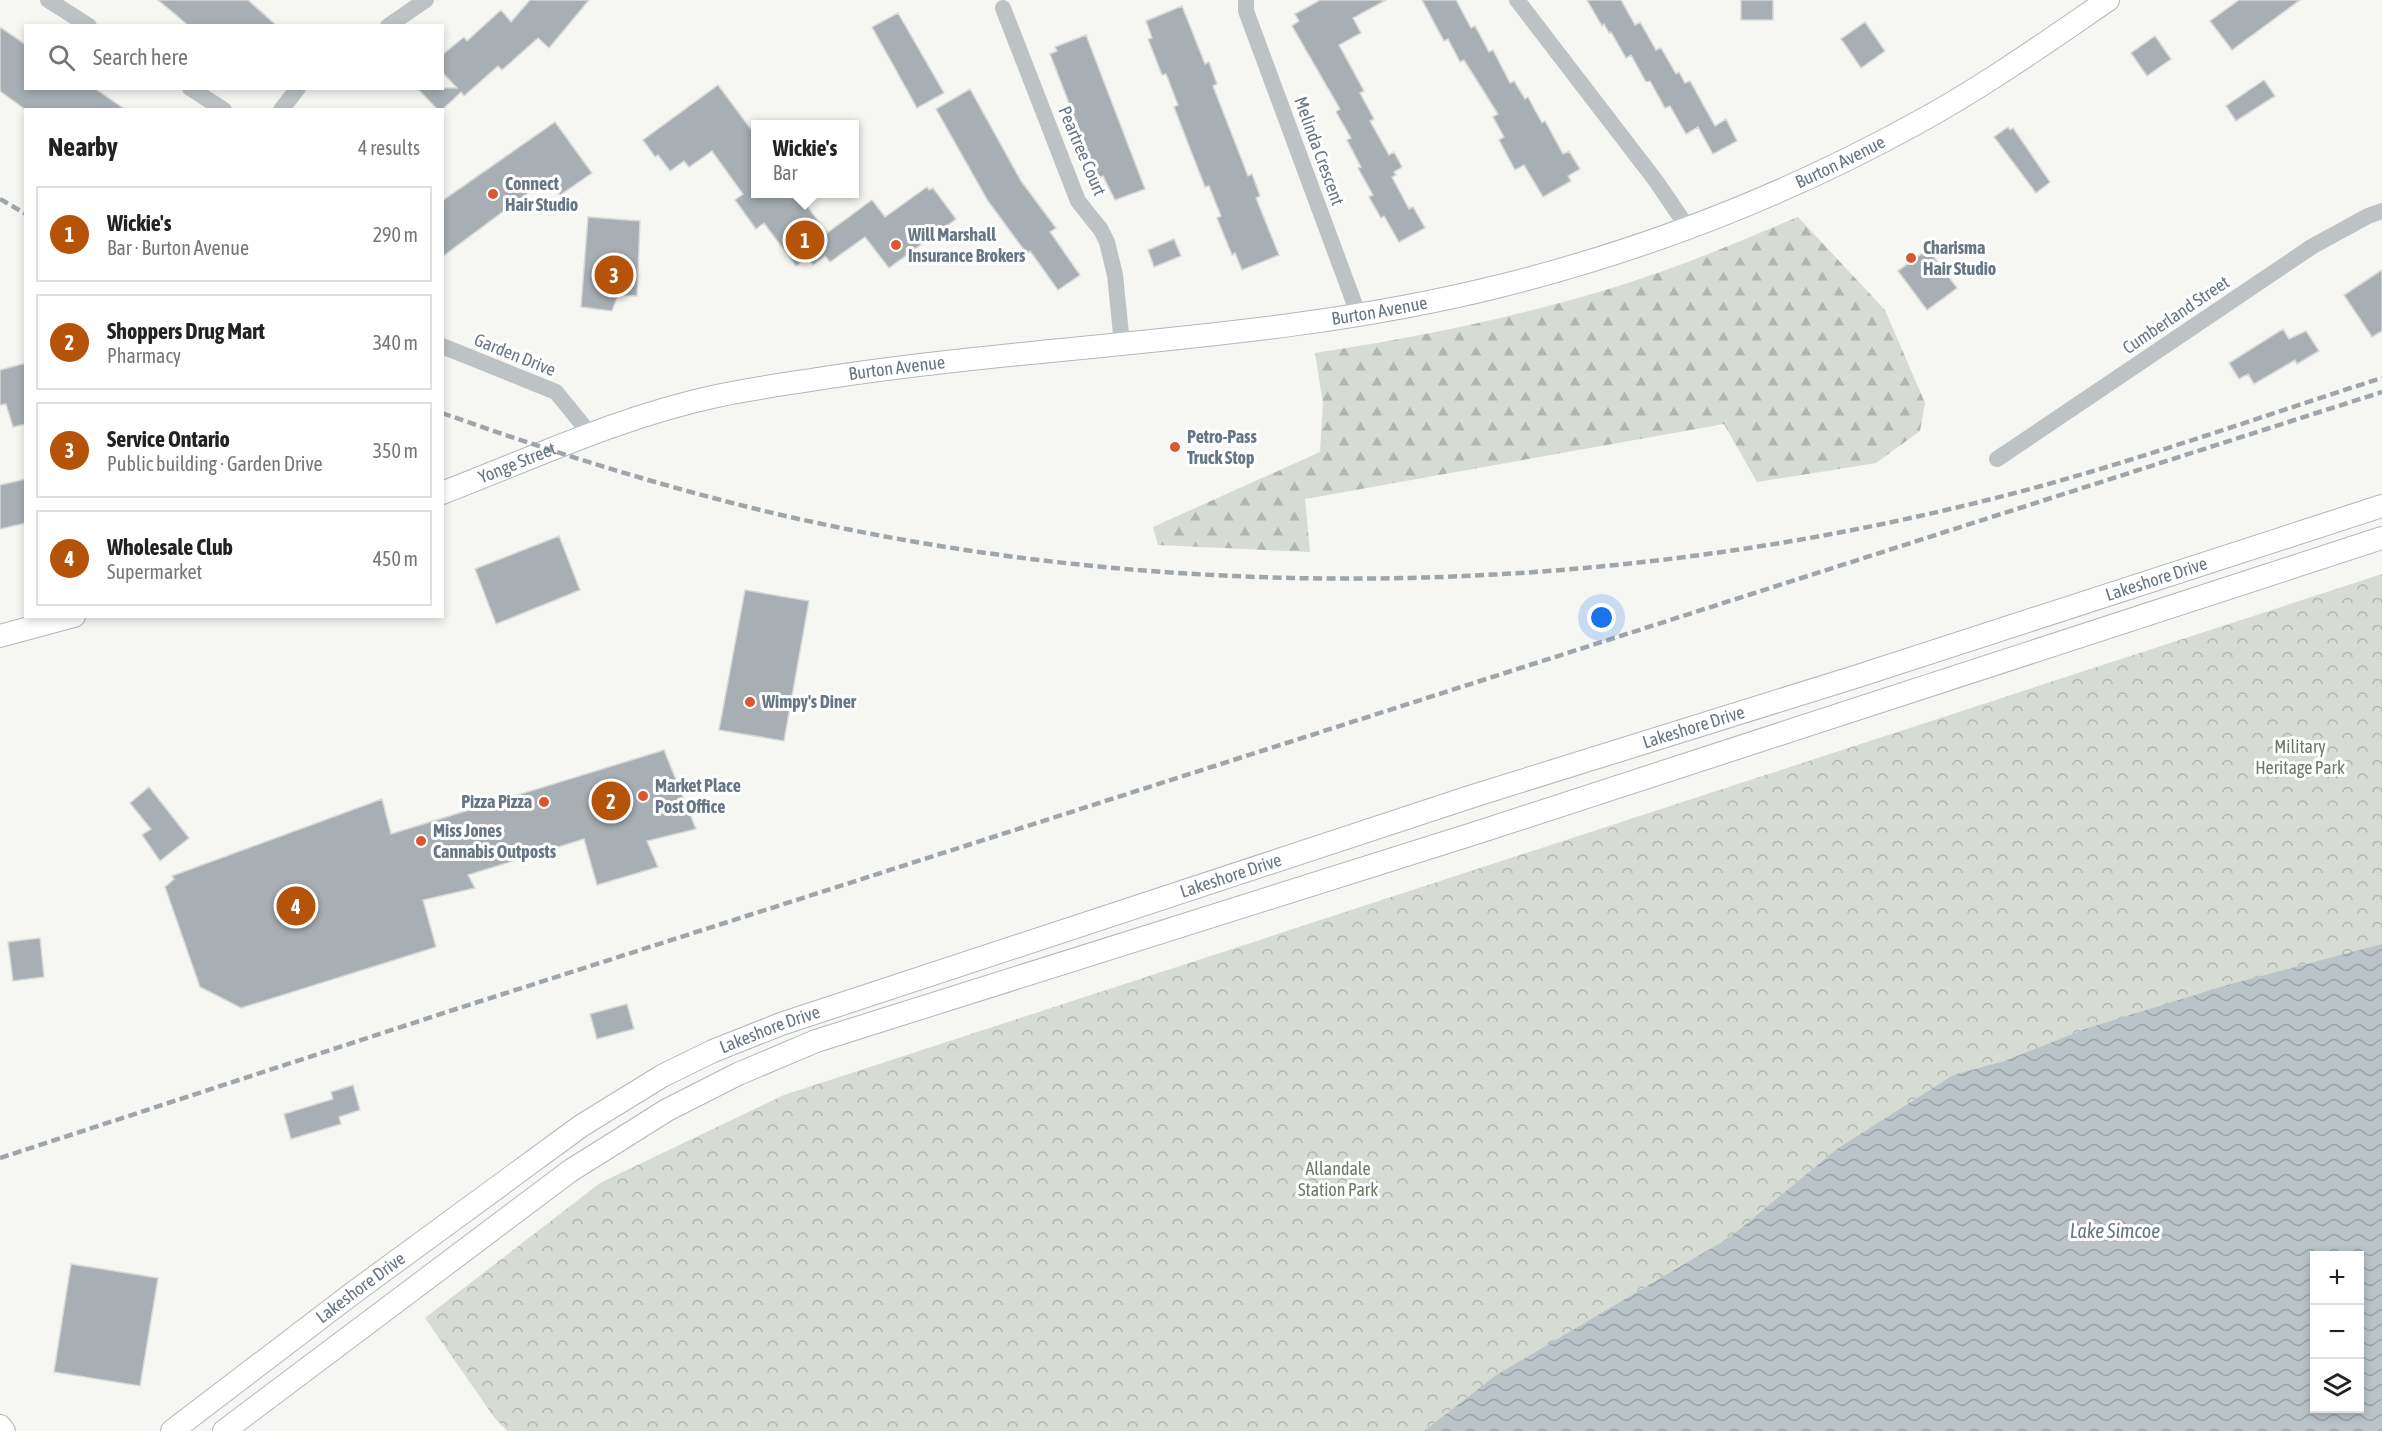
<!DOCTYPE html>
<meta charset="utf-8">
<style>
body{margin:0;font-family:"Asap Condensed",sans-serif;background:#f6f6f6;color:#222}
.controls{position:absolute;right:18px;bottom:18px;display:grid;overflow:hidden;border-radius:0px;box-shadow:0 3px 9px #0003}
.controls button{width:54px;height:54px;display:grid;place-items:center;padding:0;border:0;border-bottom:2px solid #e0e0e0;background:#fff;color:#222;font:30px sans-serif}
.you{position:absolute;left:1602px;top:618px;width:21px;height:21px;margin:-15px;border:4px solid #fff;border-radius:50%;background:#1a73e8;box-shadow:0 0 0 9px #1a73e833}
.badge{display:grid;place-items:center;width:39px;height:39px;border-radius:50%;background:#b45309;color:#fff;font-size:20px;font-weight:700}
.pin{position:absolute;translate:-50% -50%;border:3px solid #fff;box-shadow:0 2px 6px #0006}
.popup{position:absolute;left:751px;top:120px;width:108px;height:78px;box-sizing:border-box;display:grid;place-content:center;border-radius:0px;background:#fff;filter:drop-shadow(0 2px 4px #0005);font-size:20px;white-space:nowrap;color:#767676}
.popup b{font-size:22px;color:#222}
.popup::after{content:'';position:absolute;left:50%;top:100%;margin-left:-12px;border:12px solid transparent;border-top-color:#fff}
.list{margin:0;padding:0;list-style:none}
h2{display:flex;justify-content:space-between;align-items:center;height:78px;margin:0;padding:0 24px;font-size:26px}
h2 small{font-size:20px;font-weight:400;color:#767676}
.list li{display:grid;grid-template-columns:39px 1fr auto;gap:18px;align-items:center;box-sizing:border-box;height:96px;margin:0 12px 12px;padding:0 12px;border:2px solid #e0e0e0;border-radius:0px}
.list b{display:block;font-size:22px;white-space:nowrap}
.list p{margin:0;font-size:20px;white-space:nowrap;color:#767676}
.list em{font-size:20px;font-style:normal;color:#767676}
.icon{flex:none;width:33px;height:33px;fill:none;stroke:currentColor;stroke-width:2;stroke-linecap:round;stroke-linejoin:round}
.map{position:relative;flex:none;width:2382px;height:1431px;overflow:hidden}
.search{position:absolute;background:#fff;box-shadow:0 3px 9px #0003;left:24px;top:24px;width:420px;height:66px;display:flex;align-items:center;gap:15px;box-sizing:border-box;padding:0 21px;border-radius:0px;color:#767676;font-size:22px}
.panel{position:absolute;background:#fff;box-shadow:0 3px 9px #0003;left:24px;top:108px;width:420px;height:510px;border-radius:0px}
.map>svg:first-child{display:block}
.forest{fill:url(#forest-firs)}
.park{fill:url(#park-crowns)}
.water{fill:url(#water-waves);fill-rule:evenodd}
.building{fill:#a7afb4;stroke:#d8d8d6;stroke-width:1.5}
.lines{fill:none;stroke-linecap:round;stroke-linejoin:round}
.secondary-casing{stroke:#b2b7bc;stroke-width:24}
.street{stroke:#bdc2c5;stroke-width:16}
.secondary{stroke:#fff;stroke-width:22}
.rail{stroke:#9fa6ab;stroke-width:4.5;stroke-dasharray:9 4.5;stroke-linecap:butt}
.poi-dot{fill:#da5730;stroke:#fff;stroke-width:2}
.labels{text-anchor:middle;stroke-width:6;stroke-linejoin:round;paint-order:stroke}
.street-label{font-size:18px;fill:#677683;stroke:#fff}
.poi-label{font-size:18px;font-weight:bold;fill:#677683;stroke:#fff;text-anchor:start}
.park-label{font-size:18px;fill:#6a7a65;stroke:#fff}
.water-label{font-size:20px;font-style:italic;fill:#63777f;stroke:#fff}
</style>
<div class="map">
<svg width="2382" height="1431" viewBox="0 0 2382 1431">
<defs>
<pattern id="forest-firs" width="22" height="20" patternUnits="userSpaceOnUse" patternTransform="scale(1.5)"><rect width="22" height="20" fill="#d6dbd3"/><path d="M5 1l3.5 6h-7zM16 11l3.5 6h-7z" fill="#b1b6b1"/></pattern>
<pattern id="park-crowns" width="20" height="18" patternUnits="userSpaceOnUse" patternTransform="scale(1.5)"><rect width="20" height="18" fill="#d6dbd3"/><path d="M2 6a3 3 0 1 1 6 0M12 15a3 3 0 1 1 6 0" fill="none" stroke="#b1b6b1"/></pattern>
<pattern id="water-waves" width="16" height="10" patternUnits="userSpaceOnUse" patternTransform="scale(1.5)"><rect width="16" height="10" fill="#b9c3c8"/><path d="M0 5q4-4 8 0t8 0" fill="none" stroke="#9aa3a8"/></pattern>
</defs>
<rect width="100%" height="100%" fill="#f6f6f3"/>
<path class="forest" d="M1798,217l87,93 40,93 -5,28 -44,32 -119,19 -33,-58 -419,75 5,53 -152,-7 -5,-18 167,-75 3,-48 -8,-51c120,-18 238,-43 351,-83 45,-16 88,-35 132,-53z"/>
<path class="park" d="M2382,574v370l-148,39 -230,78 -51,14 -115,73 -108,89 -234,138 -72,56h-917l-13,-14 -69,-99 175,-135 184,-88z"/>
<path class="water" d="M2382,944v487h-958l72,-56 234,-138 108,-89 115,-73 51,-14 84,-33 146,-45zM2314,1256h46v152h-46z"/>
<path class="building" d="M158,0h90l29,26h-88z
M530,0h59l-40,48 -11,-10 -36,32 -4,-4 -34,30 -3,-4 -19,18h-4l-21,-22h40l-15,-16v-17l22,-18 3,4 34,-31 10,12z
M1320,0h66l-33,18 8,15 -22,12 25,46 -4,2 14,26 -4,2 19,34 5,-3 8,15 -8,5 2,3 -4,2 17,32 4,-2 12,21 -26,14 -15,-26 -3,2 -12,-21 4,-2 -15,-27 3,-1 -14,-27 4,-2 -15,-26 4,-3 -48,-83 7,-5 -4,-7z
M1422,0h34l15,28 4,-2 14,26 4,-2 17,33 4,-2 11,18 3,-2 14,26 3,-2 18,33 6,-3 11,18 -12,7 3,5 -28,16 -19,-32 -9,5 -16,-30 5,-3 -11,-20 5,-3 -34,-54 -4,2 -12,-23 -4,2z
M1587,0h34l14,25 5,-3 16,28 5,-2 15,26 3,-2 6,11 5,-2 25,45 11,-7 11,22 -24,13 -15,-27 -12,7 -16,-28 -5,2 -15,-27 -4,1 -15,-27 -5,3 -15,-26 -2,1 -5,-9 -2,2z
M1741,0h32v20h-32z
M2239,0h61l-68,50 -22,-29z
M1182,6l23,58 4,-2 8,22 -4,2 35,90 4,-2 8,22 -4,2 23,57 -37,15 -7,-17 -3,2 -15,-37 4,-2 -12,-30 -4,1 -31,-80 4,-2 -12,-31 -4,1 -14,-36 4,-1 -6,-17z
M898,13l46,80 -27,15 -45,-81z
M1865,22l20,29 -24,17 -20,-29z
M0,27l26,18v43h68l32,22h-100l-26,-19z
M1086,35l59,154 -30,11 -12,-24 -5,2 -48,-124 7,-3 -2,-4z
M2155,36l16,23 -24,17 -16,-23z
M2264,80l11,16 -39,25 -10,-15z
M718,85l38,51v58h42l29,39 45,-33 13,17 42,-30 2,3 4,-2 23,31 -67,49 -24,-31 -35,25 -5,-6 -12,9 -5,-7 -12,8 -32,-43 -8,6 -21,-29 8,-6 -31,-43 -23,16 -5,-6 -14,10 -12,-16 -3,2 -12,-17z
M970,89l51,92 35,47 -6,4 30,43 -22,15 -28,-39 -3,3 -39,-53 -52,-92z
M555,122l37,51 -32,22 -12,-17 -106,79v-56z
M2008,127l2,3 3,-2 37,54 -14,11 -42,-56z
M588,217l52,4 -3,75 -19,-1 -6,16 -31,-4z
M1174,239l7,17 -27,11 -6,-17z
M1928,249l29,39 -30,22 -29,-39z
M2382,270v61l-10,6 -28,-42z
M2283,329l6,10 17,-8 13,20 -22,13 -2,-4 -41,24 -6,-10 -9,5 -10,-16z
M26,363v61l-13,3 -7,-23 -6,1v-35z
M26,479v44l-26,6v-44z
M559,536l21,54 -84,34 -21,-55z
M745,590l64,11 -25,140 -65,-11z
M664,750l32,79 -49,12 11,26 -61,18 -13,-46 -116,36 7,13 -52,12 13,47 -195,61 -41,-21 -35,-100 9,-8 -2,-3 210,-77 9,35z
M149,787l40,51 -29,23 -18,-26 9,-6 -21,-26z
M40,938l4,39 -31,4 -5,-39z
M627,1004l7,25 -37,10 -7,-25z
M353,1085l7,25 -21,7 2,7 -50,15 -7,-25 49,-15 -2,-7z
M71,1264l87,14 -18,108 -86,-14z"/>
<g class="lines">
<g class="secondary-casing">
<g id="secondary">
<path id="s1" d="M442,493c91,-35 180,-77 275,-97 37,-8 76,-13 113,-19 225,-34 454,-36 674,-92 143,-36 282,-90 411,-161 67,-36 130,-81 193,-124"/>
<path d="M0,636l74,-20"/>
<path d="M0,1426l4,5"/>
<path id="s2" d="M172,1431l181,-138 228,-167 81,-50 51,-25 68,-27 692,-228 385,-120 524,-170"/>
<path d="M224,1431l346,-260 97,-61 71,-36 78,-33 666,-210 900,-293"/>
</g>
</g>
<path class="street" d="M48,0l41,26
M1246,0v11l113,305
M1517,0l139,181 32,47
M1003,8l75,193 23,29 6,12 8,33 7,69
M388,26l38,-26
M190,88l34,22
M281,110l17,-22
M442,346l114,46 35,43
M1997,459l316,-213 55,-30 14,-5"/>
<use href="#secondary" class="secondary"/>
<path class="rail" d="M0,199l26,15
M442,413c110,39 221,74 335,101 410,95 846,84 1253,-25 119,-32 235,-74 352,-111
M0,1158l453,-148 1929,-618"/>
</g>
<g class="poi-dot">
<circle cx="493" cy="194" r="6"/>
<circle cx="896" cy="245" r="6"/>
<circle cx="1911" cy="258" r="6"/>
<circle cx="1175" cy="447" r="6"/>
<circle cx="750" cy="702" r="6"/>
<circle cx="643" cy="796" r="6"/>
<circle cx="544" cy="802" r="6"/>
<circle cx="421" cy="841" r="6"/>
</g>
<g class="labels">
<g class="street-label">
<text transform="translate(1082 151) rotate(67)" y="6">Peartree Court</text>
<text transform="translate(1319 151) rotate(70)" y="6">Melinda Crescent</text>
<text dy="6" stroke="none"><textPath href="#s1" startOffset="1446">Burton Avenue</textPath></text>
<text dy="6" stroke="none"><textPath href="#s1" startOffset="960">Burton Avenue</textPath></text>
<text transform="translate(2176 315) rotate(-34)" y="6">Cumberland Street</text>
<text transform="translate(515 355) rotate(22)" y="6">Garden Drive</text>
<text dy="6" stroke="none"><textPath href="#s1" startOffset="474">Burton Avenue</textPath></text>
<text dy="6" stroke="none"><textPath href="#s1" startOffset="81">Yonge Street</textPath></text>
<text dy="6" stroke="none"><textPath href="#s2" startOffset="2181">Lakeshore Drive</textPath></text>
<text dy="6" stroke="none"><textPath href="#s2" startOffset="1695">Lakeshore Drive</textPath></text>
<text dy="6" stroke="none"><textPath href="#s2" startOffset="1209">Lakeshore Drive</textPath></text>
<text dy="6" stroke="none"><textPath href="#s2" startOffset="723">Lakeshore Drive</textPath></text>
<text dy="6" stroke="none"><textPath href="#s2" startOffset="237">Lakeshore Drive</textPath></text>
</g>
<g class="poi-label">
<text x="505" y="190">Connect<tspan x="505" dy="21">Hair Studio</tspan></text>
<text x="908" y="241">Will Marshall<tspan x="908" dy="21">Insurance Brokers</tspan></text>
<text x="1923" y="254">Charisma<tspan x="1923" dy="21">Hair Studio</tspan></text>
<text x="1187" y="443">Petro-Pass<tspan x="1187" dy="21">Truck Stop</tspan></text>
<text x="762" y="708">Wimpy's Diner</text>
<text x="655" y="792">Market Place<tspan x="655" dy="21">Post Office</tspan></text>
<text x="532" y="808" text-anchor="end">Pizza Pizza</text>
<text x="433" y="837">Miss Jones<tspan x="433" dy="21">Cannabis Outposts</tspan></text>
</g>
<g class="park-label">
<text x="2300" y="753">Military<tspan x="2300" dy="21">Heritage Park</tspan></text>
<text x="1338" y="1175">Allandale<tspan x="1338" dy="21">Station Park</tspan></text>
</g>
<g class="water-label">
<text x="2115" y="1238">Lake Simcoe</text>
</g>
</g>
</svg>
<div class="controls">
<button>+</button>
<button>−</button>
<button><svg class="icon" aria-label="layers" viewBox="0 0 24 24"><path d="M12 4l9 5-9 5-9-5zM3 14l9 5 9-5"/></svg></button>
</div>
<div class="you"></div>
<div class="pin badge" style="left:805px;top:240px">1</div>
<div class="popup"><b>Wickie's</b>Bar</div>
<div class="pin badge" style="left:611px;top:801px">2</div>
<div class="pin badge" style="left:614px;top:275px">3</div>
<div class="pin badge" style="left:296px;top:906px">4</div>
<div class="search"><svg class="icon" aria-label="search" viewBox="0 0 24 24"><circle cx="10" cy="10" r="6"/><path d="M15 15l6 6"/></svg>Search here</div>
<section class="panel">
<h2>Nearby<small>4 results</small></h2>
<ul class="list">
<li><span class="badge">1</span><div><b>Wickie's</b><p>Bar · Burton Avenue</p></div><em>290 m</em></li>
<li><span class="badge">2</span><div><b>Shoppers Drug Mart</b><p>Pharmacy</p></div><em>340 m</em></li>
<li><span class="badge">3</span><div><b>Service Ontario</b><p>Public building · Garden Drive</p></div><em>350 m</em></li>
<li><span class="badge">4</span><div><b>Wholesale Club</b><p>Supermarket</p></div><em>450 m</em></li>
</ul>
</section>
</div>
